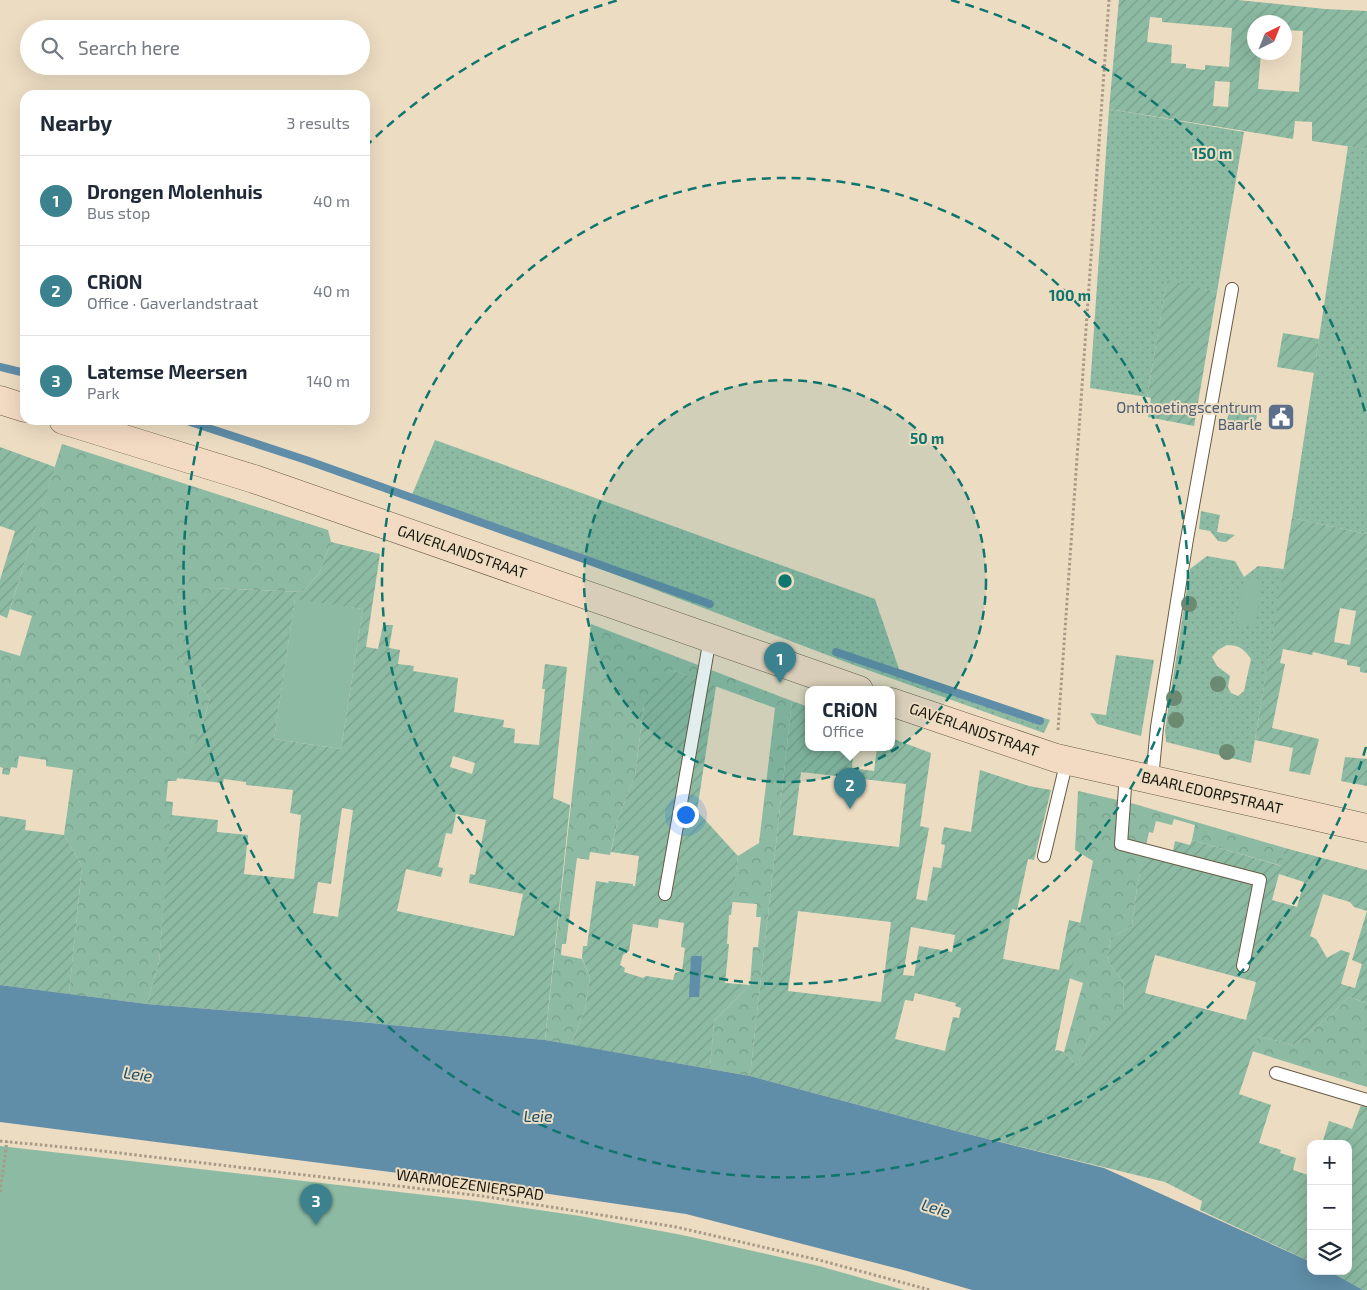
<!DOCTYPE html>
<meta charset="utf-8">
<style>
body{margin:0;font-family:"Exo 2",sans-serif;background:#f2f2f3;color:#1f2937}
.controls{position:absolute;right:15px;bottom:15px;display:grid;overflow:hidden;border-radius:10px;box-shadow:0 5px 20px #0002}
.controls button{width:45px;height:45px;display:grid;place-items:center;padding:0;border:0;border-bottom:1px solid #e0e1e3;background:#fff;color:#1f2937;font:25px sans-serif}
.compass{position:absolute;left:1247px;top:15px;width:45px;height:45px;border-radius:50%;background:#fff;box-shadow:0 5px 20px #0002;rotate:43deg}
.you{position:absolute;left:685px;top:814px;width:18px;height:18px;margin:-12px;border:4px solid #fff;border-radius:50%;background:#1a73e8;box-shadow:0 0 0 8px #1a73e833}
.badge{display:grid;place-items:center;width:32px;height:32px;border-radius:50%;background:#3c818e;color:#fff;font-size:16px;font-weight:700}
.pin{position:absolute;translate:-50% -41px;filter:drop-shadow(0 1px 2px #0008)}
.pin::after{content:'';position:absolute;top:26px;width:18px;height:15px;background:inherit;clip-path:polygon(0 0,100% 0,50% 100%)}
.popup{position:absolute;left:805px;top:686px;width:90px;height:65px;box-sizing:border-box;display:grid;place-content:center;border-radius:10px;background:#fff;filter:drop-shadow(0 1px 4px #0005);font-size:16px;white-space:nowrap;color:#747a83}
.popup b{font-size:19px;color:#1f2937}
.popup::after{content:'';position:absolute;left:50%;top:100%;margin-left:-10px;border:10px solid transparent;border-top-color:#fff}
.list{margin:0;padding:0;list-style:none}
h2{display:flex;justify-content:space-between;align-items:center;height:65px;margin:0;padding:0 20px;font-size:21px}
h2 small{font-size:16px;font-weight:400;color:#747a83}
.list li{display:grid;grid-template-columns:32px 1fr auto;gap:15px;align-items:center;box-sizing:border-box;height:90px;padding:0 20px;border-top:1px solid #e0e1e3}
.list b{display:block;font-size:19px;white-space:nowrap}
.list p{margin:0;font-size:16px;white-space:nowrap;color:#747a83}
.list em{font-size:16px;font-style:normal;color:#747a83}
.icon{flex:none;width:28px;height:28px;fill:none;stroke:currentColor;stroke-width:2;stroke-linecap:round;stroke-linejoin:round}
.map{position:relative;flex:none;width:1367px;height:1290px;overflow:hidden}
.search{position:absolute;background:#fff;box-shadow:0 5px 20px #0002;left:20px;top:20px;width:350px;height:55px;display:flex;align-items:center;gap:12px;box-sizing:border-box;padding:0 18px;border-radius:28px;color:#747a83;font-size:19px}
.panel{position:absolute;background:#fff;box-shadow:0 5px 20px #0002;left:20px;top:90px;width:350px;height:335px;border-radius:15px}
.map>svg:first-child{display:block}
.grass{fill:url(#grass-dots);fill-rule:evenodd}
.forest{fill:url(#forest-crowns)}
.park{fill:#8cbaa2}
.garden{fill:url(#garden-furrows);fill-rule:evenodd}
.water{fill:#608da7}
.lines{fill:none;stroke-linecap:round;stroke-linejoin:round}
.stream{stroke:#608da7;stroke-width:8}
.service-casing{stroke:#685a44;stroke-width:14}
.secondary-casing{stroke:#685a44;stroke-width:29}
.path{stroke:#a79a86;stroke-width:3;stroke-dasharray:2.5 2.5;stroke-linecap:butt}
.service{stroke:#fff;stroke-width:12}
.secondary{stroke:#f3dac3;stroke-width:28}
.tree{fill:#6c8a71}
.ring{fill:none;stroke:#0f766e;stroke-width:2.5;stroke-dasharray:9 6}
.labels{text-anchor:middle;stroke-width:4;stroke-linejoin:round;paint-order:stroke}
.service-label{font-size:15px;fill:#4e5e75;stroke:#ecdcc2;text-anchor:end}
.street-label{font-size:15px;fill:#19140b;stroke:#ecdcc2}
.water-label{font-size:16px;font-style:italic;fill:#154f6c;stroke:#ecdcc2}
.centre{fill:#0f766e;stroke:#ecdcc2;stroke-width:2.5}
.ring-label{font-size:15px;text-anchor:middle;font-weight:bold;fill:#0f766e;stroke:#ecdcc2;stroke-width:4;stroke-linejoin:round;paint-order:stroke}
</style>
<div class="map">
<svg width="1367" height="1290" viewBox="0 0 1367 1290">
<defs>
<pattern id="grass-dots" width="8" height="8" patternUnits="userSpaceOnUse" patternTransform="scale(1.25)"><rect width="8" height="8" fill="#8cbaa2"/><path d="M2 2h.1M6 6h.1" fill="none" stroke="#789f8a" stroke-width="1.8" stroke-linecap="round"/></pattern>
<pattern id="forest-crowns" width="20" height="18" patternUnits="userSpaceOnUse" patternTransform="scale(1.25)"><rect width="20" height="18" fill="#8cbaa2"/><path d="M2 6a3 3 0 1 1 6 0M12 15a3 3 0 1 1 6 0" fill="none" stroke="#789f8a"/></pattern>
<pattern id="garden-furrows" width="10" height="10" patternUnits="userSpaceOnUse" patternTransform="scale(1.25)"><rect width="10" height="10" fill="#8cbaa2"/><path d="M-1 1l2-2M0 10L10 0M9 11l2-2" fill="none" stroke="#789f8a"/></pattern>
</defs>
<rect width="100%" height="100%" fill="#ecdcc2"/>
<path class="grass" d="M1109,109l135,23 -27,160 -50,-11 -20,116 -57,-9z
M1348,146l19,3v385l-75,-16z
M1231,402l23,4 3,7 -1,8 -5,4 -24,-4z
M435,440l440,159 24,70 151,51 -6,13 -193,-69 -440,-167z
M1201,511l19,4 -3,17 18,3 -9,7 -8,-1 -8,-10 -11,-2z
M1207,556l28,5 9,16 14,-11 26,3 -33,194 -85,-21 -1,-12 25,-161zM1227,645c12,0 17,4 24,14l-7,32 -6,5 -7,-3 -3,-6 2,-11 -13,-10 -5,-9 6,-7z
M1116,655l38,5 -13,76 -44,-12 -7,-11 16,2z"/>
<path class="forest" d="M62,444l266,86 3,12 -12,32 -17,18 -87,-4 -34,73 29,37 -10,36 -24,47h-8l-2,20 7,1 -14,160 -12,42 -78,-10 13,-128 -18,-31 9,-65 -27,-4v-6l-27,-4 -2,12 -6,-1 -2,8 -7,-1 1,-6 -3,-1v-117l20,6 12,-40 -22,-7z
M591,624l201,77 -42,375 -40,-7 4,-48 36,-36 3,-38h5l3,-30h-5l1,-13 -25,-2 6,-46 21,-13 16,-135 -104,-38 -27,35 -9,70 -17,44 -8,36 -20,-3 -1,8 -12,-2 -11,86h-4l-1,11 21,4 8,18 -5,33 -14,35 -26,-5z
M1078,791l53,12 154,45 -3,18 -90,-26 3,-15 -21,-6 -2,6 -16,-4 -3,12 -4,-1 -12,55 -5,39 -21,12 -4,22 17,23 -1,31 -32,21 -14,30 -13,-13 19,-69 -14,-5 24,-117 -18,-11z
M1349,997l18,6v84l-115,-36 6,-15 36,9 38,-31z"/>
<path class="park" d="M1244,577l18,3 -7,47 -19,-3z
M295,598l68,11 -22,140 -67,-10z
M0,1146l477,55 103,15 102,19 137,31 85,24h-904z"/>
<path class="garden" d="M1119,0h119l87,9 42,2v138l-55,-8v-19l-17,-1 -2,18 -184,-30zM1150,17l12,1v4l70,6 -3,39 -24,-2v5l-19,-2v-4l-15,-1 1,-18 -25,-3zM1254,22h30l1,8 18,1 -4,61 -41,-3 3,-36 -7,-1zM1215,81l15,1 -2,25 -15,-1z
M1167,280l50,12 -23,134 -46,-9 3,-19 -4,-1z
M1283,333l36,6 -5,34 -37,-6z
M0,447l55,20 -48,151 -7,-3v-35l15,-49 -15,-5z
M1292,518l75,16v139l-7,-1v-5l-13,-2v-5l-34,-8 -1,3 -29,-6 -3,14 5,1 -13,64 47,11 -9,36 -21,-4 4,-23 -38,-8zM1340,608l16,3 -6,34 -16,-3z
M331,542l49,12 -14,93 12,2 5,-24h10l-4,23 11,2 -2,14 16,2 -1,5 45,7 -4,34 50,8 -1,7 12,2 -1,14 25,2 6,-56h-3l3,-25 22,3 -14,131 17,7 -25,235 -236,-23 -162,-13 12,-42 12,-147 47,5 -1,12 31,3 -4,39 50,5 7,-64 -11,-2 3,-23 -47,-5v-3l-22,-3 -1,4 -47,-5 24,-44 10,-36 -29,-37 4,-33 30,-40 87,4 17,-18zM295,599l68,10 -22,140 -67,-10zM453,756l22,7 -3,11 -22,-7zM342,808l11,2 -15,107 -25,-4 5,-31 13,2zM456,814l30,6 -11,55 -5,-1 -1,9 54,11 -9,42 -117,-25 9,-42 35,8 2,-9 -5,-1 8,-34 6,1z
M671,670l45,16 -19,125 41,45 -7,59h-2l-2,29h2l-4,39 25,2 -36,36 -4,48 -139,-24 14,-35 5,-33 -8,-19 1,-12h4l9,-65 12,2 1,-2 24,3v2h2l4,-30 -28,-4 7,-33 17,-44 9,-70 13,-21zM659,919l25,4 -3,24 4,1 -3,23 -7,2 -2,7 -27,-4 -3,2 -19,-6 1,-4 -5,-3 3,-10 6,-4 4,-27 25,4z
M792,701l17,6v41h45l-2,20 22,3 3,-23h14v-10l40,15 -11,73 9,2 -13,71 11,2 6,-34 8,1 4,-23 -4,-1 3,-17 27,5 9,-62 49,16 22,4 -17,70 -6,-1 -11,51 -5,-1 -9,50 56,11 10,-50 12,3 -26,128 2,-1 7,2 13,13 14,-30 32,-22 1,-30 -17,-23 4,-22 21,-12 5,-39 9,-43 27,7 2,-10 15,4 2,-5 89,26 4,-18 82,22v133l-18,-6 -17,17 -38,31 -36,-9 -19,58 32,11 -12,38 22,7 -1,3 16,5 -3,12 18,6v86l-111,-52 2,-9 -37,-19 -205,-50 -210,-56zM801,772l105,12 -7,63 -106,-12zM1279,874l25,8 -7,25 -25,-7zM1323,894l27,8 4,5 13,4 -15,49 10,4 -7,24 -14,-4 9,-31 -9,-3 -14,8 -11,-19 -6,-3zM798,911l93,11 -10,80 -93,-11zM911,927l44,8 -3,17 -33,-6 -5,30 -11,-1zM1155,955l101,27 -10,38 -101,-27zM915,993l41,10 -1,3 6,2 -2,10 -6,-1 -8,34 -50,-12 10,-39 8,1z
M1345,757l22,2v27l-26,-5z
M0,816l26,4 -1,10 39,5 18,31 -13,128 -69,-9z
M1361,1105l6,2v183h-4l-34,-19h19v-127h-26l7,-23 23,8z"/>
<path class="water" d="M691,956h11l-3,41h-10z
M0,985l147,19 162,13 236,23 205,36 210,56 144,36 207,94v9h18l34,19h-391l-65,-19 -221,-57 -233,-34 -453,-58z"/>
<g class="lines">
<path class="stream" d="M0,367l25,6
M184,420l122,40 404,144
M836,652l204,69"/>
<g class="service-casing">
<path id="service" d="M1126,773l-5,71 139,36 -17,86
M1152,779l5,-52 30,-188 45,-250
M1044,856l23,-96
M665,894l45,-256
M1276,1073l91,27"/>
</g>
<g class="secondary-casing">
<path id="secondary" d="M0,400l25,8
M63,420l191,59 605,211
M891,702l165,56 311,70"/>
</g>
<path class="path" d="M1058,730l51,-730
M0,1141l94,9 388,46 194,31 143,33 111,30
M0,1192l7,-51"/>
<use href="#service" class="service"/>
<use href="#secondary" class="secondary"/>
</g>
<g class="tree">
<circle cx="1189" cy="604" r="8"/>
<circle cx="1218" cy="684" r="8"/>
<circle cx="1174" cy="698" r="8"/>
<circle cx="1176" cy="720" r="8"/>
<circle cx="1227" cy="752" r="8"/>
</g>
<circle cx="785" cy="581" r="201" fill="#0f766e" fill-opacity=".12"/>
<g class="ring">
<circle cx="785" cy="581" r="201"/>
<circle cx="785" cy="581" r="403"/>
<path d="M1366 747A604 604 0 0 1 202 425M365 147A604 604 0 0 1 619 0M951 0A604 604 0 0 1 1366 415"/>
</g>
<defs>
<g id="civic-square" transform="scale(1.4375)"><rect x="-9" y="-9" width="18" height="18" rx="4" fill="#5c6f8a" stroke="#ecdcc2"/><path d="M-.6-6.5H3V-4.5H.6V-3L4-1V1h2V6H-6V1h2V-1L-.6-3ZM-1.2 2.5V6h2.4V2.5Z" fill="#fff"/></g>
</defs>
<g fill-rule="evenodd">
<use href="#civic-square" x="1281" y="417"/>
</g>
<g class="labels">
<g class="service-label">
<text x="1262" y="413">Ontmoetingscentrum<tspan x="1262" dy="17">Baarle</tspan></text>
</g>
<g class="street-label">
<text transform="translate(462 552) rotate(19)" y="5">GAVERLANDSTRAAT</text>
<text transform="translate(974 730) rotate(19)" y="5">GAVERLANDSTRAAT</text>
<text transform="translate(1212 793) rotate(13)" y="5">BAARLEDORPSTRAAT</text>
<text transform="translate(470 1185) rotate(8)" y="5">WARMOEZENIERSPAD</text>
</g>
<g class="water-label">
<text transform="translate(138 1074) rotate(8)" y="6">Leie</text>
<text x="538" y="1122">Leie</text>
<text transform="translate(936 1208) rotate(17)" y="6">Leie</text>
</g>
</g>
<circle cx="785" cy="581" r="8" class="centre"/>
<g class="ring-label">
<text x="1212" y="159">150 m</text>
<text x="1070" y="301">100 m</text>
<text x="927" y="444">50 m</text>
</g>
</svg>
<div class="controls">
<button>+</button>
<button>−</button>
<button><svg class="icon" aria-label="layers" viewBox="0 0 24 24"><path d="M12 4l9 5-9 5-9-5zM3 14l9 5 9-5"/></svg></button>
</div>
<svg class="compass" viewBox="-18 -18 36 36"><path d="M0-13l5 13h-10z" fill="#e53935"/><path d="M0 13l5-13h-10z" fill="#747a83"/></svg>
<div class="you"></div>
<div class="pin badge" style="left:780px;top:683px">1</div>
<div class="pin badge" style="left:850px;top:809px">2</div>
<div class="popup"><b>CRiON</b>Office</div>
<div class="pin badge" style="left:316px;top:1225px">3</div>
<div class="search"><svg class="icon" aria-label="search" viewBox="0 0 24 24"><circle cx="10" cy="10" r="6"/><path d="M15 15l6 6"/></svg>Search here</div>
<section class="panel">
<h2>Nearby<small>3 results</small></h2>
<ul class="list">
<li><span class="badge">1</span><div><b>Drongen Molenhuis</b><p>Bus stop</p></div><em>40 m</em></li>
<li><span class="badge">2</span><div><b>CRiON</b><p>Office · Gaverlandstraat</p></div><em>40 m</em></li>
<li><span class="badge">3</span><div><b>Latemse Meersen</b><p>Park</p></div><em>140 m</em></li>
</ul>
</section>
</div>
